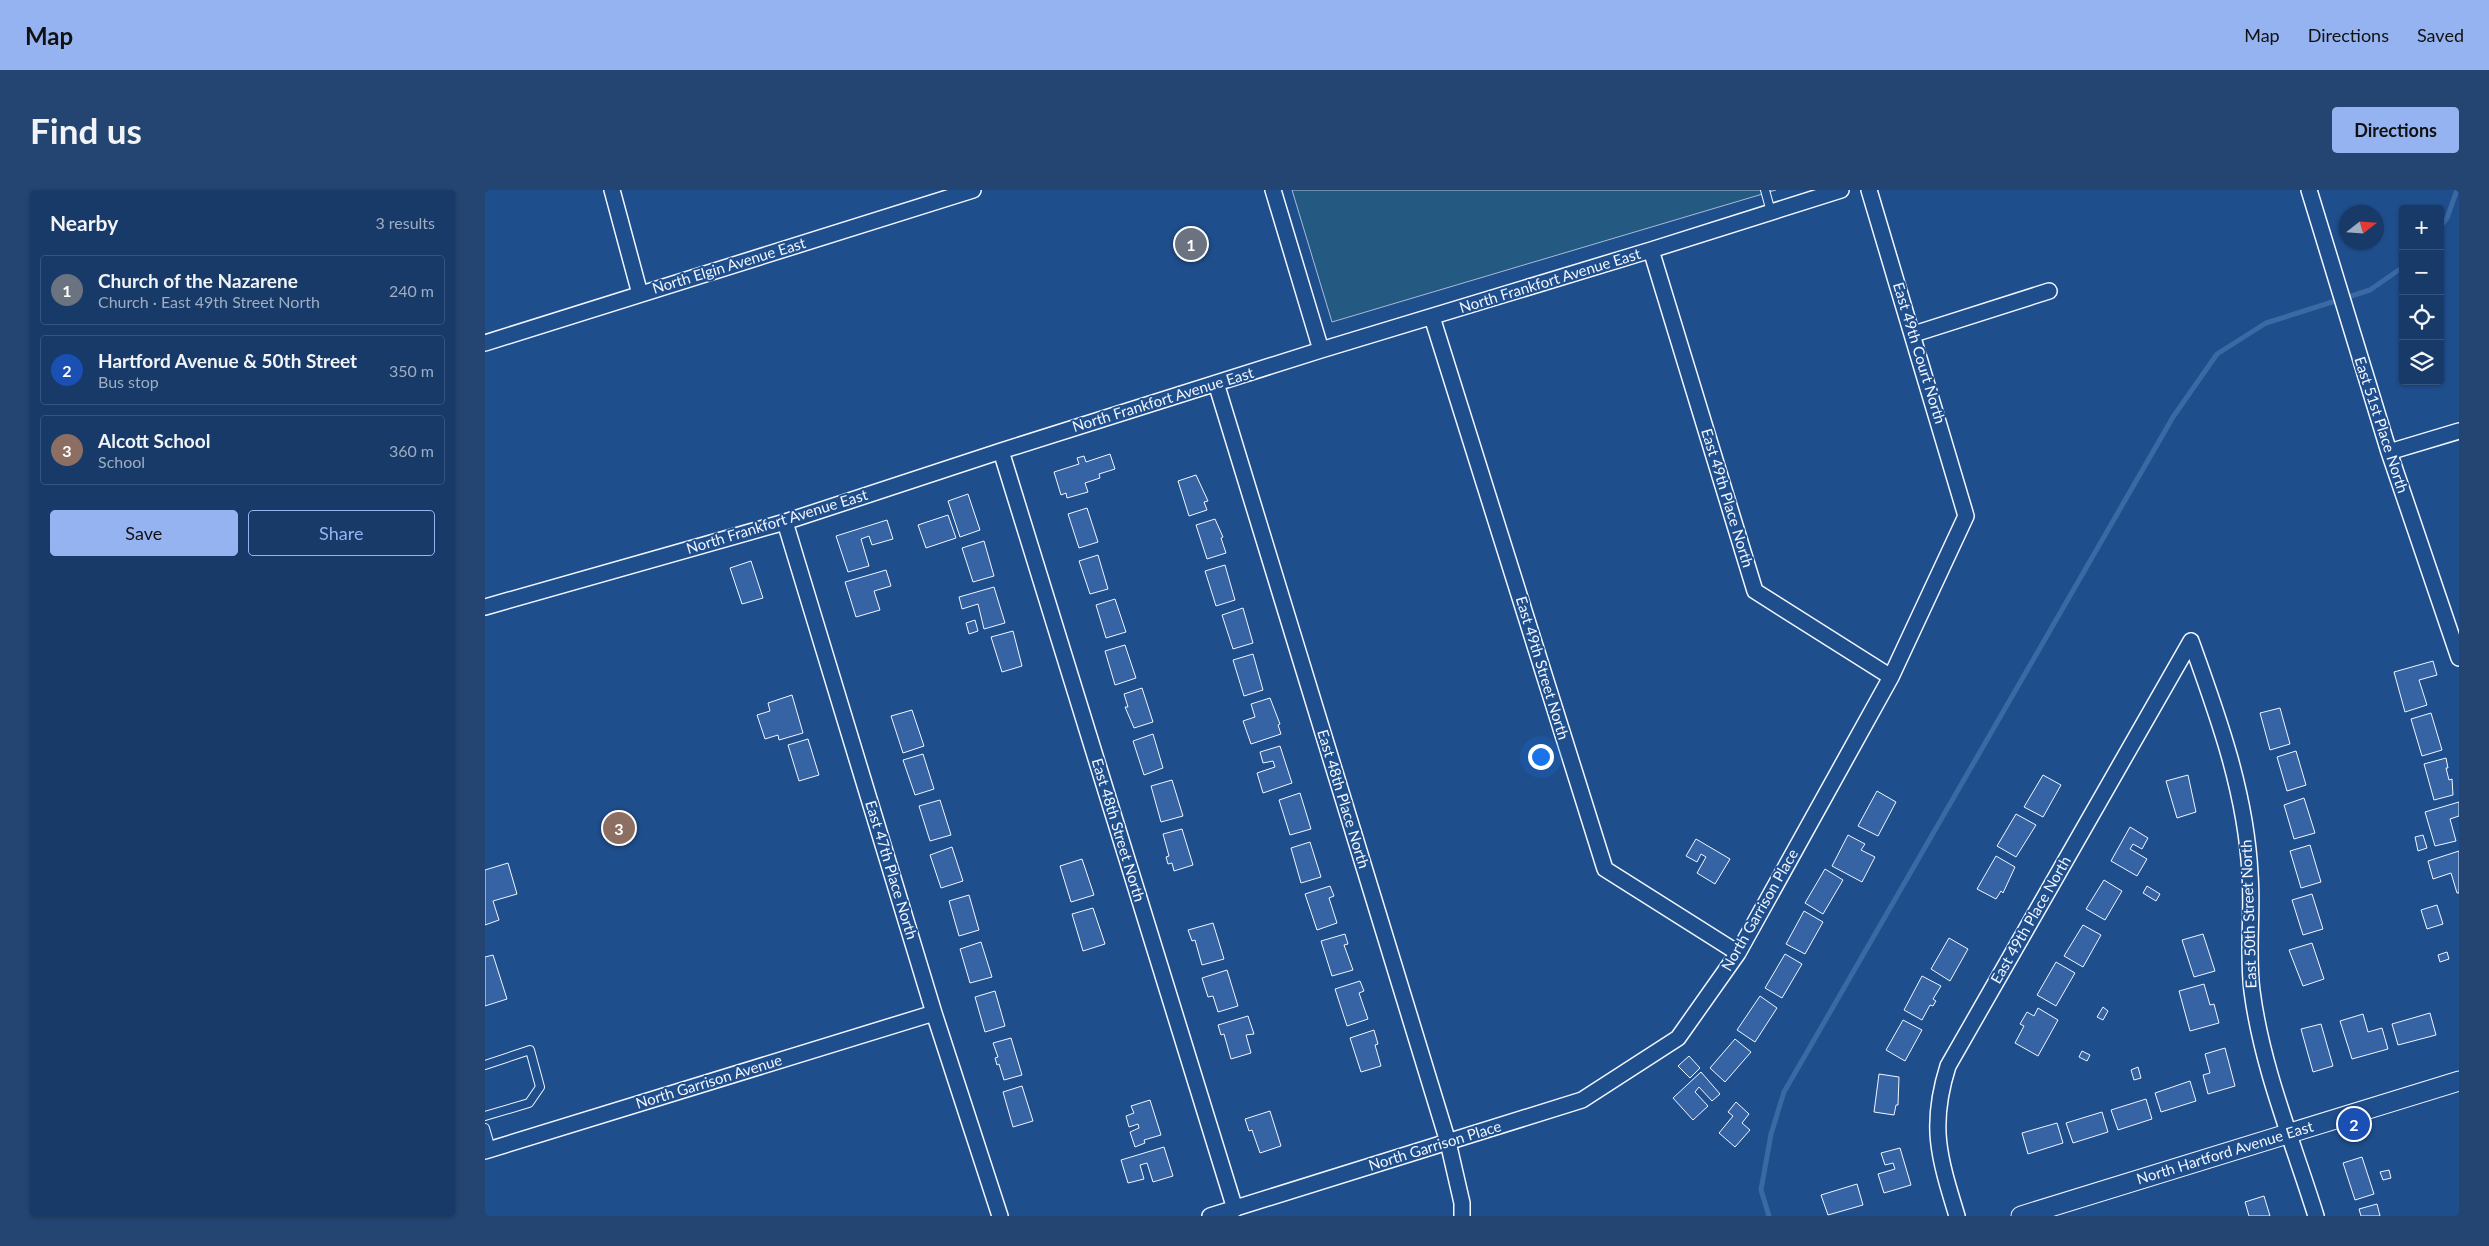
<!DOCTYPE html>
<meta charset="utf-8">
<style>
body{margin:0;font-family:Lato,sans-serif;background:#244571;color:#f1f3f6}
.controls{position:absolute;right:15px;top:15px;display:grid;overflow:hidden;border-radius:5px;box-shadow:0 1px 4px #0004}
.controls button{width:45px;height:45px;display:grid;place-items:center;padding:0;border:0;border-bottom:1px solid #36547d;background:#173a69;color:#f1f3f6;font:25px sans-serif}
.compass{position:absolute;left:1854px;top:15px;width:45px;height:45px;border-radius:50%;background:#173a69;box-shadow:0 1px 4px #0004;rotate:73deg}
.you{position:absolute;left:1055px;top:566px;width:18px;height:18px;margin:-12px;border:4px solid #fff;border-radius:50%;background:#1a73e8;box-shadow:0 0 0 8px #1a73e833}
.badge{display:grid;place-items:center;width:32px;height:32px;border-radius:50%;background:#95b2f1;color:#fff;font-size:16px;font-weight:700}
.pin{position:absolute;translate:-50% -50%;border:2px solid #fff;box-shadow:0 1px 5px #0006}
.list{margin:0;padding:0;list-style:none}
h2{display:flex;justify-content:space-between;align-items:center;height:65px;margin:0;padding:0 20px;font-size:21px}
h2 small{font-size:16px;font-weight:400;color:#9eadc0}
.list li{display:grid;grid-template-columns:32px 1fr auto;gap:15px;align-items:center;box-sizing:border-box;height:70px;margin:0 10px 10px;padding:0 10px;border:1px solid #36547d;border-radius:5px}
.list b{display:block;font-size:19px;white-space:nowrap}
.list p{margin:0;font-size:16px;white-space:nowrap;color:#9eadc0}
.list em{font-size:16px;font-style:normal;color:#9eadc0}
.actions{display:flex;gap:10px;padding:15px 20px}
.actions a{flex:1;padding:11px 0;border:1px solid #95b2f1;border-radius:5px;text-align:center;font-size:18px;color:#95b2f1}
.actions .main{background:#95b2f1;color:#111}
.icon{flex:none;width:28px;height:28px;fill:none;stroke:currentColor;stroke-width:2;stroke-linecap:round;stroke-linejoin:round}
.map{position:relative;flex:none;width:1974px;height:1026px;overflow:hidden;border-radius:5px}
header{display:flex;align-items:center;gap:30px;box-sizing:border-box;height:70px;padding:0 25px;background:#95b2f1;color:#111}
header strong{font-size:24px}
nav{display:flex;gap:28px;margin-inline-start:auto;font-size:18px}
.intro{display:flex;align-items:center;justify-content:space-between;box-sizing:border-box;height:120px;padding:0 30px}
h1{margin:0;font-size:35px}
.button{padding:12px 22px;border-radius:5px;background:#95b2f1;color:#111;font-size:18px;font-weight:700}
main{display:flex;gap:30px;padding:0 30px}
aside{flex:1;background:#173a69;border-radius:5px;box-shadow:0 1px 4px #0004}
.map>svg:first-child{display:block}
.green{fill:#245a82;stroke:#a8bbd7}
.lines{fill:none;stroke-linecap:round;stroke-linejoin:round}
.stream{stroke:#3b69a3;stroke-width:5}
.building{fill:#3563a3;stroke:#f2f6ff}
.service-casing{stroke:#f2f6ff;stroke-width:10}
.minor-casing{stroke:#f2f6ff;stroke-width:18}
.tertiary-casing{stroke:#f2f6ff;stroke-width:21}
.service{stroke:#1f4e8c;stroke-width:8}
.minor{stroke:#1f4e8c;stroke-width:15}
.tertiary{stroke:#1f4e8c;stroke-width:19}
.labels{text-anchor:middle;stroke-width:4;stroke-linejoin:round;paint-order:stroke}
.street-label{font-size:15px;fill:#f2f6ff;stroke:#1f4e8c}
</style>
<header>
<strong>Map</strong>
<nav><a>Map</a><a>Directions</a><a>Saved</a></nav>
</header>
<div class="intro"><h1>Find us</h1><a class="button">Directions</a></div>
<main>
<aside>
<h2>Nearby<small>3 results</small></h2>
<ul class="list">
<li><span class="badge" style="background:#6b7280">1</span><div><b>Church of the Nazarene</b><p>Church · East 49th Street North</p></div><em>240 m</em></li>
<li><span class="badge" style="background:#1a4fb4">2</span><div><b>Hartford Avenue &amp; 50th Street</b><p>Bus stop</p></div><em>350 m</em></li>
<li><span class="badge" style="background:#8d6e63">3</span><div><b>Alcott School</b><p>School</p></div><em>360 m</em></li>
</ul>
<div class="actions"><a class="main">Save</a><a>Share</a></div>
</aside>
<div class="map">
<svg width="1974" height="1026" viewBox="0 0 1974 1026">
<rect width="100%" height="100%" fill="#1f4e8c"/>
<path class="green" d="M807,0h484l-444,132z"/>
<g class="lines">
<path class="stream" d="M1955,37l7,-9 10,-28
M1284,1026l-8,-26 10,-56 13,-42 389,-675 44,-63 49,-31 104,-33 33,-23"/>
</g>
<path class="building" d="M625,264l5,15 -16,5 1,4 -15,5 3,9 -21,6 -1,-5 -5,2 -7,-23 25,-8 -2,-6 7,-2 2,6z
M711,285l12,26 -4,1 3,8 -18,6 -11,-35z
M483,304l12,36 -20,7 -12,-36z
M602,318l11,34 -19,6 -11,-34z
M463,325l8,23 -30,10 -8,-23z
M730,329l8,18 -2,1 5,15 -19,6 -11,-34z
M402,330l6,19 -21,6 -3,-9 -8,3 8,27 -21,6 -12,-36z
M499,351l10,35 -21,6 -11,-34z
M613,365l10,34 -18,5 -11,-33z
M266,371l12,37 -21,6 -12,-36z
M740,375l10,35 -19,6 -11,-35z
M401,380l5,16 -17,5 6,19 -24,7 -11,-35z
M509,397l11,36 -21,6 -6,-25 -16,5 -3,-12z
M630,409l11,33 -20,6 -10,-33z
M758,418l10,35 -20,6 -11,-34z
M490,430l3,11 -9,3 -3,-11z
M528,441l9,35 -20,6 -11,-35z
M640,455l11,33 -21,7 -10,-34z
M768,464l10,36 -19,6 -11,-36z
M1948,471l4,14 -18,5 8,25 -22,7 -11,-40z
M657,498l11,34 -19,6 -9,-21h3l-4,-13z
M307,505l11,38 -24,7 -1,-5 -13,4 -8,-24 13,-4 -2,-8z
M785,508l10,26 -2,1 3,9 -30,10 -8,-23 12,-4 -4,-13z
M1795,518l10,36 -20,6 -10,-37z
M427,520l12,36 -21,7 -12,-37z
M1946,523l11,37 -20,6 -11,-37z
M668,544l10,34 -19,7 -11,-34z
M323,549l11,36 -20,6 -11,-36z
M795,556l12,37 -29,10 -6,-20 18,-6 -2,-6 -10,2 -3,-11z
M1811,561l10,34 -19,6 -10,-34z
M438,564l11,35 -19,6 -12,-35z
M1961,568l2,10h-2l3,12 3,-1 1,16 -19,5 -10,-36z
M1558,585l18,10 -18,32 -19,-10z
M1703,585l8,37 -19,6 -11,-37z
M687,590l11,36 -22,6 -10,-36z
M1392,601l19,11 -18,34 -20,-10z
M815,603l11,36 -21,6 -11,-35z
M1819,608l11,35 -21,6 -10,-34z
M455,610l11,35 -21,6 -11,-35z
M1974,612v14l-9,3 6,22 -21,5 -10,-34z
M1531,624l20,11 -20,32 -19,-11z
M1645,637l18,11 -6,11 -9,-5 -3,5 17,10 -10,17 -26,-15z
M697,639l11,36 -19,6 -2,-8 -4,1 -2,-7 3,-1 -6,-22z
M1363,645l17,9 -4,6 14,7 -13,25 -30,-16z
M1938,645l4,13 -9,3 -3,-14z
M1211,649l34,20 -15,25 -18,-11 9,-16 -5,-3 -4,8 -11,-6z
M825,652l11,35 -20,6 -10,-35z
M1825,655l11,37 -20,6 -11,-37z
M467,657l11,34 -22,7 -11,-33z
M1974,661v42h-2l-6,-20 -18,6 -5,-18z
M1511,666l19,11 -12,26 -2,-2 -5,8 -19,-10z
M597,669l12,36 -23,7 -11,-36z
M23,673l9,31 -24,7 6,19 -14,5v-55z
M1340,679l18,11 -20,34 -18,-11z
M1619,690l18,11 -17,29 -19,-11z
M845,696l4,10 -5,2 8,25 -20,7 -12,-36z
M1662,696l13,8 -4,7 -13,-8z
M1827,704l11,35 -20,6 -11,-35z
M484,705l10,35 -20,6 -10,-35z
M1952,715l6,19 -16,5 -6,-19z
M608,718l12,36 -22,7 -11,-37z
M1319,721l19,11 -18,32 -19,-10z
M728,733l11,36 -22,6 -7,-25 -3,1 -4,-11z
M1598,735l18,10 -18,32 -19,-11z
M860,744l3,10 -4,1 9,25 -21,6 -11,-35z
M1718,744l12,37 -21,6 -12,-37z
M1464,748l19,11 -18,32 -19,-12z
M496,752l11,35 -22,6 -10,-34z
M1827,753l12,36 -21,7 -14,-36z
M1962,762l2,7 -9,3 -2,-7z
M1300,764l17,10 -20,34 -17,-10z
M8,765l14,44 -22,7v-49z
M1571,772l19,11 -19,33 -19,-11z
M742,780l11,36 -20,6 -5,-16 -5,1 -6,-19z
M1437,786l19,10 -8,13 3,2 -3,5 -3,-1 -8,15 -18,-10z
M875,791l4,10 -5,2 9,26 -21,7 -12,-37z
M1719,794l6,21 4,-1 5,19 -29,8 -11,-40z
M510,801l10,35 -20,6 -10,-35z
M1275,806l17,12 -22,34 -18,-12z
M1618,817l5,4 -5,9 -6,-3z
M1553,818l20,12 -20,36 -23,-13 9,-17 -4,-2 7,-12 7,4z
M1945,823l6,22 -38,10 -6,-21z
M1878,824l5,18 14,-4 6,21 -36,10 -12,-38z
M763,826l6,18 -8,1 5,18 -20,6 -7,-25 -3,1 -3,-10z
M1418,830l19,10 -17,31 -19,-11z
M1836,834l12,42 -20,6 -12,-43z
M889,840l4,14 -3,1 6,21 -20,6 -11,-34z
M526,848l11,37 -18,5 -5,-16 -2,1 -2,-7 3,-1 -5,-14z
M1250,849l16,13 -26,30 -15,-14z
M1740,858l10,38 -27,8 -5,-19 7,-2 -5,-19z
M1597,861l8,4 -3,6 -8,-4z
M1204,866l11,12 -10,10 -12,-12z
M1653,877l3,11 -7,2 -3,-10z
M1216,882l19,22 -8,7 -13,-14 -4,5 13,14 -15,14 -20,-22z
M1394,884l20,3 -1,28h-2l-2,10 -20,-3z
M1705,891l6,20 -35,11 -6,-19z
M537,896l11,35 -20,6 -10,-35z
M1661,909l6,20 -34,11 -7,-20z
M665,910l11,35 -17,5 1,3 -10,4 -5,-15 9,-4 -1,-4 -9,3 -3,-11 8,-3 -3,-7z
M1251,912l13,12 -7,9 8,7 -15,17 -16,-14 14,-17 -5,-4z
M785,921l11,35 -21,7 -8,-23 -3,1 -4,-12z
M1617,922l6,20 -35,11 -7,-20z
M1572,933l6,20 -35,11 -6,-21z
M679,957l9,29 -20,6 -6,-19 -7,2 4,14 -16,4 -7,-23z
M1415,958l11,37 -27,8 -6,-19 17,-5 -2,-6 -8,2 -4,-12z
M1877,967l12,37 -19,6 -12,-37z
M1904,980l2,8 -8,2 -3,-8z
M1372,994l6,21 -35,10 -7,-20z
M1779,1006l6,20h-21l-4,-14z
M1892,1014l3,12h-19l-2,-7z"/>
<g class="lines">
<g class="service-casing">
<path id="service" d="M1280,0l6,22
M0,875l45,-15 10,37 -11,16 -44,13
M0,938l6,21"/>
</g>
<g class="minor-casing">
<path id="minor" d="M127,0l28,104
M788,0l48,160
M1824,0l80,262 70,206
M1166,60l104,341 136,86
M947,127l173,552 133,84
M1429,144l135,-43
M0,153l488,-153
M731,193l232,759 14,61v13
M516,261l234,758
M1904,262l70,-21
M300,332l149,491 66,203
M0,417l300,-85 216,-71 320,-101 330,-100 190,-60
M1706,451c27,75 55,152 59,233 3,39 -3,78 2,117 10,77 41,151 64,225
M0,961l449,-138
M725,1026l372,-116 96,-62 60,-85 153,-276 75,-161 -97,-326
M1472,1026c-18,-59 -28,-90 -9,-150l243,-425"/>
</g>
<g class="tertiary-casing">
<path id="tertiary" d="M1536,1026l438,-135"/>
</g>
<use href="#service" class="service"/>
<use href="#minor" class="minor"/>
<use href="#tertiary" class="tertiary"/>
</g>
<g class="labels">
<g class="street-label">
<text transform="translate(244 76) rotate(-17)" y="5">North Elgin Avenue East</text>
<text transform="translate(1065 91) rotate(-17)" y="5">North Frankfort Avenue East</text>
<text transform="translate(1434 163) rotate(73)" y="5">East 49th Court North</text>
<text transform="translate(678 210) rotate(-17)" y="5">North Frankfort Avenue East</text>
<text transform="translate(1896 235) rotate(72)" y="5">East 51st Place North</text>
<text transform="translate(1242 308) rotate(73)" y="5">East 49th Place North</text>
<text transform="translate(292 332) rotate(-17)" y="5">North Frankfort Avenue East</text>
<text transform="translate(1057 478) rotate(73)" y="5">East 49th Street North</text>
<text transform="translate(858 609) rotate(73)" y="5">East 48th Place North</text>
<text transform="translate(633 640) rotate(73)" y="5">East 48th Street North</text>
<text transform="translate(406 680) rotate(73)" y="5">East 47th Place North</text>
<text transform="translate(1275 720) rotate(-60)" y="5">North Garrison Place</text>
<text transform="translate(1764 724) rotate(-92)" y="5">East 50th Street North</text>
<text transform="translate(1546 730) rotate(-60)" y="5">East 49th Place North</text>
<text transform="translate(224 892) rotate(-17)" y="5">North Garrison Avenue</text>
<text transform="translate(950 956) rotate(-17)" y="5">North Garrison Place</text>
<text transform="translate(1740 963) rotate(-17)" y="5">North Hartford Avenue East</text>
</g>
</g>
</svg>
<div class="controls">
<button>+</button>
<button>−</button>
<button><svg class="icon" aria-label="locate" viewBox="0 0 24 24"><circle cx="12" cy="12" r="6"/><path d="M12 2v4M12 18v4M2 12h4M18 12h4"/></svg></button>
<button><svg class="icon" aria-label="layers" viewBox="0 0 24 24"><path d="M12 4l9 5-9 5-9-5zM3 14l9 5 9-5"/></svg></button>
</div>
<svg class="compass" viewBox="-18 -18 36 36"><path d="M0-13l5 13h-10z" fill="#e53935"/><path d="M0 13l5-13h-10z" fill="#9eadc0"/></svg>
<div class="you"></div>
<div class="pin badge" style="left:706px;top:54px;background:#6b7280">1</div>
<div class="pin badge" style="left:1869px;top:934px;background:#1a4fb4">2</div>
<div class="pin badge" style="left:134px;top:638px;background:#8d6e63">3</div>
</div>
</main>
